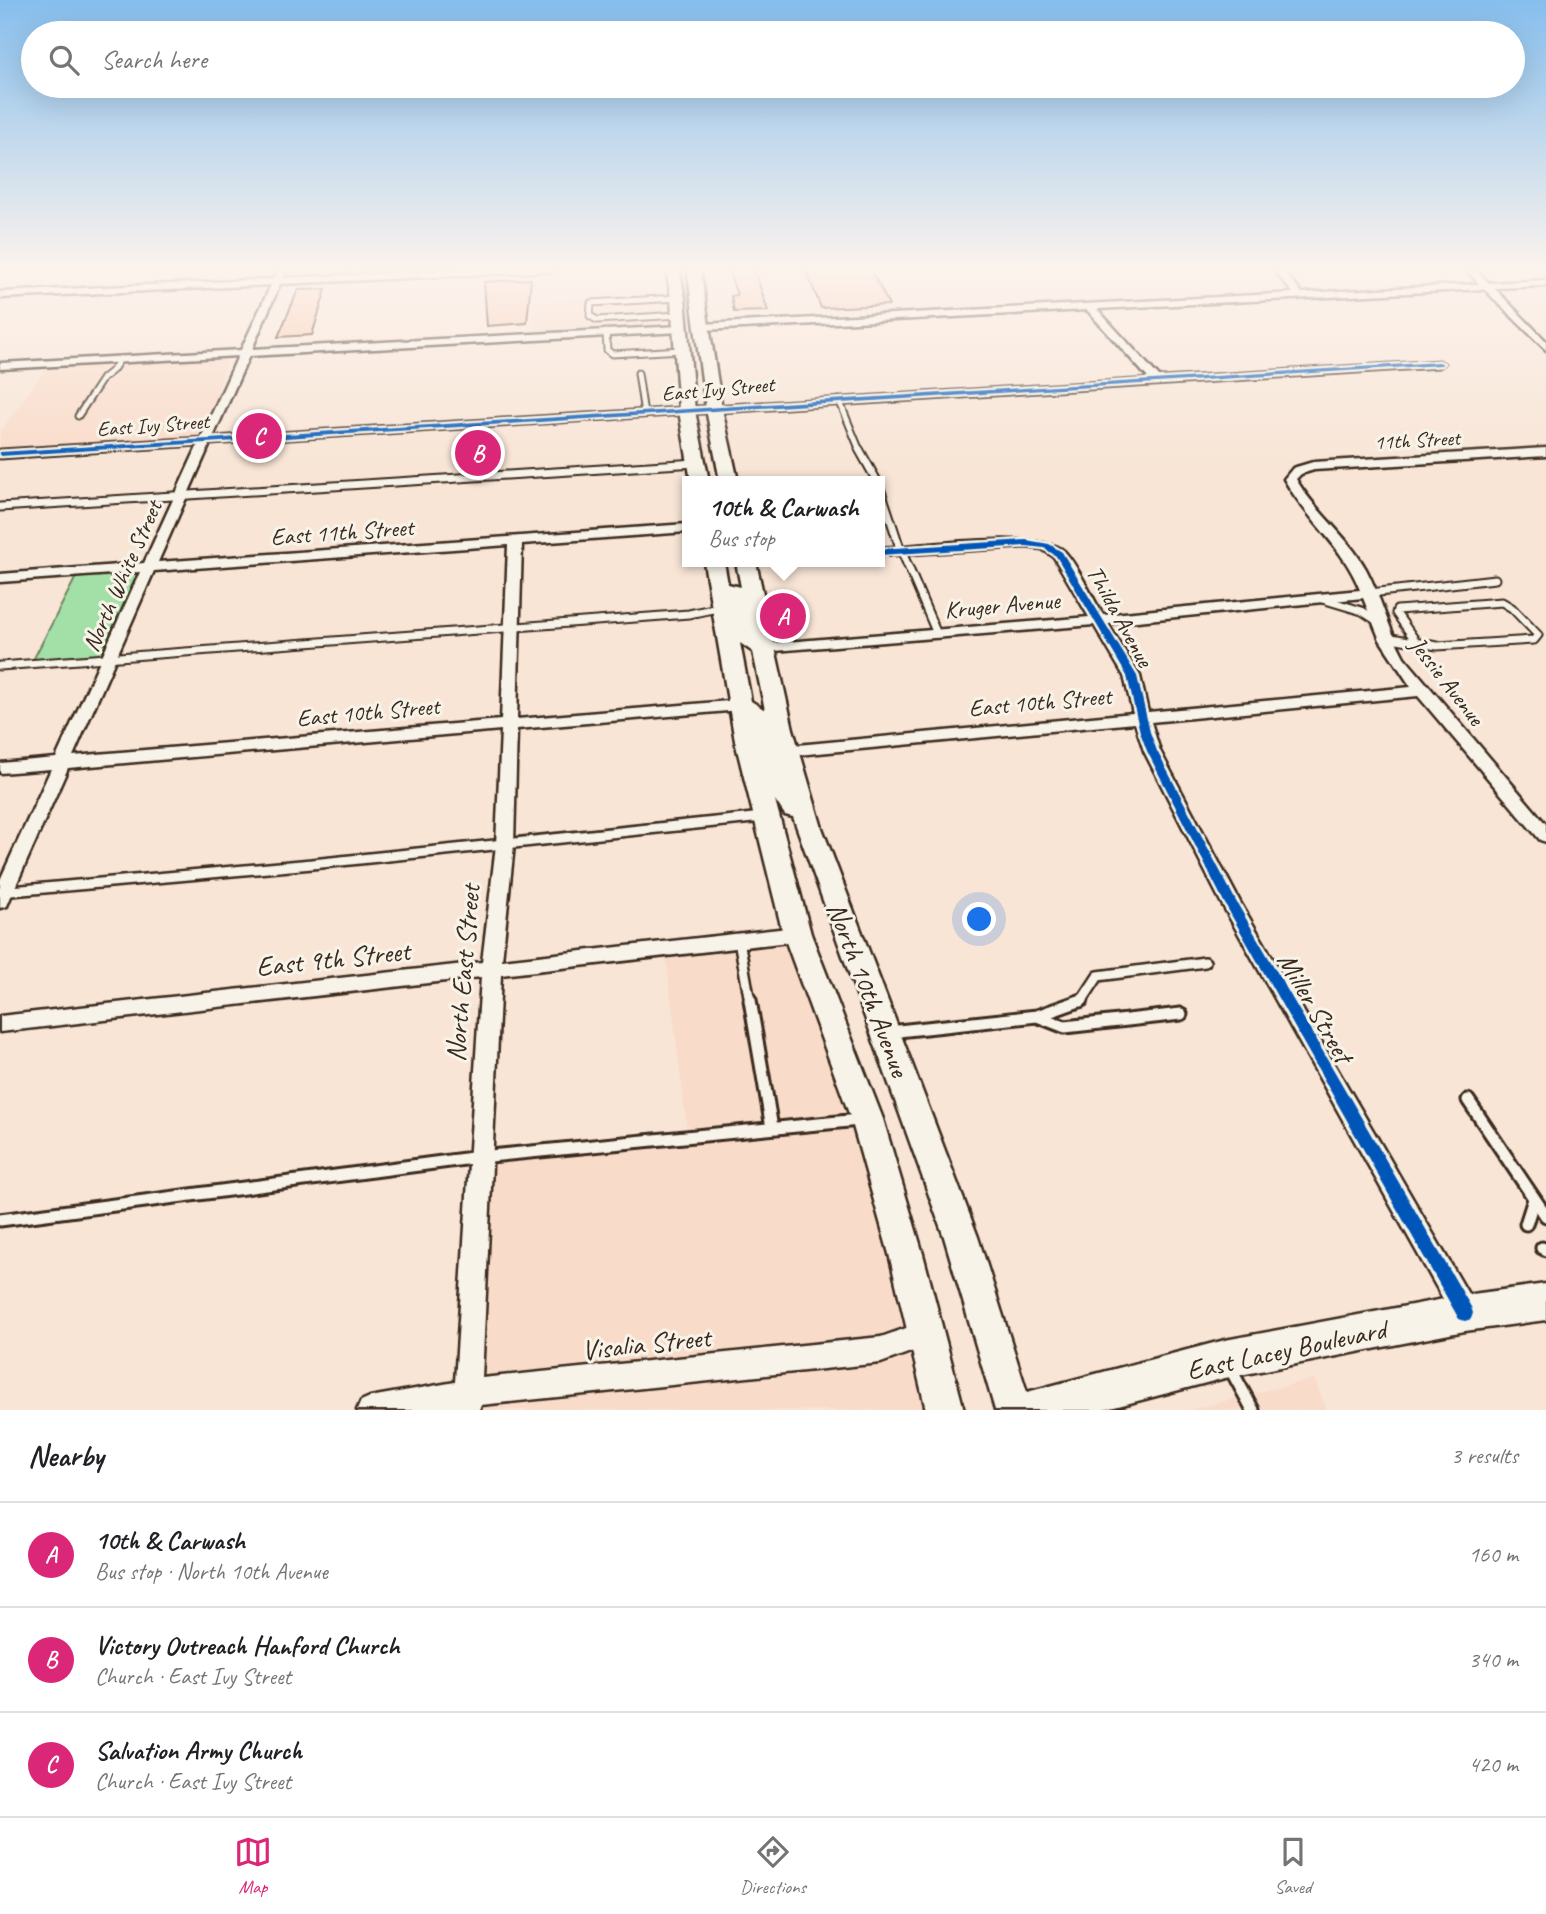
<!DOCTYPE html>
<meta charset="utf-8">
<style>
body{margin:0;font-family:Caveat,sans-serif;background:#f6f6f6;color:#202124}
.you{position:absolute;left:980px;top:920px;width:24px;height:24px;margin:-18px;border:5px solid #fff;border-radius:50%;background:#1a73e8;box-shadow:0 0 0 10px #1a73e833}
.badge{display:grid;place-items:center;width:46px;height:46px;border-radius:50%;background:#db2777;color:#fff;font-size:23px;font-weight:700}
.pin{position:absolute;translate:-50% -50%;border:4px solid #fff;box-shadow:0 2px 7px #0006}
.popup{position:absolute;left:682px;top:476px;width:203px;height:91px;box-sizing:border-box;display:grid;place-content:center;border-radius:0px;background:#fff;filter:drop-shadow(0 2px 5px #0005);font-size:23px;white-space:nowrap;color:#757577}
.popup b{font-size:26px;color:#202124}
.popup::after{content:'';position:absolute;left:50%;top:100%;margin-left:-14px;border:14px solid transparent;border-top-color:#fff}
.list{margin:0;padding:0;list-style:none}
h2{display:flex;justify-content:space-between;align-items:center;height:91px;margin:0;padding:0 28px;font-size:30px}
h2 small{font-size:23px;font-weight:400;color:#757577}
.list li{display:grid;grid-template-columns:46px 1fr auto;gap:21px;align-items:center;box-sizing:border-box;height:105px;padding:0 28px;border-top:2px solid #e0e0e0}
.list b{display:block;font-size:26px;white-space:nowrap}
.list p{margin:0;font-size:23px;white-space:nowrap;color:#757577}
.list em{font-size:23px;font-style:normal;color:#757577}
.icon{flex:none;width:38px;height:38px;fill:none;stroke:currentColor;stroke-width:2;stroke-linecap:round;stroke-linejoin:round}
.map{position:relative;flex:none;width:1546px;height:1410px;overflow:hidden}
.search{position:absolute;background:#fff;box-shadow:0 7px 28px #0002;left:21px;right:21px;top:21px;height:77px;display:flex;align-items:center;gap:18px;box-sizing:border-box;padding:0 24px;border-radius:38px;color:#757577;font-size:26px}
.sheet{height:406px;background:#fff}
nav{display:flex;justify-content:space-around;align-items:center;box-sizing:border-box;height:98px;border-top:2px solid #e0e0e0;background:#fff;font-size:19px;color:#757577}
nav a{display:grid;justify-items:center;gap:4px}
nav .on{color:#db2777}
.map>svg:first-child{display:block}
.built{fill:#f9dbc9}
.green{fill:#a3e0a7;stroke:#6f8562;stroke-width:2}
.building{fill:#fac5ab;stroke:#3b2a1e;stroke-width:2}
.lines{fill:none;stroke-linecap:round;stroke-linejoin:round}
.service-far3-casing{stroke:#3b2a1e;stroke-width:9}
.service-far2-casing{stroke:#3b2a1e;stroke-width:11}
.service-far1-casing{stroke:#3b2a1e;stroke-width:14}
.service-casing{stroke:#3b2a1e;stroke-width:17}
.minor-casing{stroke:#3b2a1e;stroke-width:5}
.secondary-casing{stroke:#3b2a1e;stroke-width:5}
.service-far3{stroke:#f7f3e8;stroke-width:5}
.service-far2{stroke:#f7f3e8;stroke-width:7}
.service-far1{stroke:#f7f3e8;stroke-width:9}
.service{stroke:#f7f3e8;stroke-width:11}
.minor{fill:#f7f3e8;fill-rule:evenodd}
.secondary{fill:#f7f3e8;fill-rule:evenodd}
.cycleway-casing{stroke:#f7f3e8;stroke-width:5}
.cycleway{fill:#0057b8;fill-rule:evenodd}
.labels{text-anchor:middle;stroke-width:6;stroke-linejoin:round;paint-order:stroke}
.far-street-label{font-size:21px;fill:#3b2a1e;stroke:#f7f3e8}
.street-label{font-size:24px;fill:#3b2a1e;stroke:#f7f3e8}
.near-street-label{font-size:28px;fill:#3b2a1e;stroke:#f7f3e8}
</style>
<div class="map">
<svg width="1546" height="1410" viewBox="0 0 1546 1410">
<rect width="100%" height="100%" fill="#f8e5d6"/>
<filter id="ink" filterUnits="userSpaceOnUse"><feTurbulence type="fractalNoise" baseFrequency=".0143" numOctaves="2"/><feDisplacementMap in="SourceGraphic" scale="14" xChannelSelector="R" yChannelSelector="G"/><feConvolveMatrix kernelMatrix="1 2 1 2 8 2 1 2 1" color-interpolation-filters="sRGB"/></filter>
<g filter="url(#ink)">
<path class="built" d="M662,294l2,27 -7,4 -124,6 -1,-30z
M120,359l107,1 -21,81 -206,13v-22l50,-69z
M797,934l148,476h-575l98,-17 12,-236 208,-21 -23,-187z
M1314,1379l13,31h-137l66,-17z"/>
<path class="green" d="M151,568l-40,90 -80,6 47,-91z"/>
<path class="building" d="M754,268l14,43 -34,1 -3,-16 6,-1 -9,-26z
M805,268h65l19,37 -68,3z
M531,279l-4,44 -40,3 -3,-44z
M326,289l-14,46 -34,2 20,-47z"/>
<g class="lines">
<g class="service-far3-casing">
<path id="service-far3" d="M678,298l-87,5 -1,13 7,4 82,-5
M606,332l1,18 5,4 70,-4
M638,373l6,41
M839,400l21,51
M78,416l25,-38 10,-8 7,-11"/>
</g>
<g class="service-far2-casing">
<path id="service-far2" d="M859,449l18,32
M879,485l20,60 38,89
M0,507l696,-44
M1370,593l125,-14
M1322,599l40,12 17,11
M1386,637l51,9 97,-6 4,-5 -26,-27 -10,-6 -105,8 -1,3 19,27
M0,666l689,-52 33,-7"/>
</g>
<g class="service-far1-casing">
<path id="service-far1" d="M0,892l312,-28 451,-47
M739,940l11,62
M1081,1002l17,-26 107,-14"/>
</g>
<g class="service-casing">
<path id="service" d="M750,1000l22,128
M1037,1016l28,11 116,-13
M889,1032l148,-16 45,-16
M1468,1100l78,116
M0,1220l480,-63 379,-37
M1526,1224l8,-25
M1542,1248l4,2
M1229,1366l24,44"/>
</g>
<g class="minor-casing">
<path id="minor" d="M279,268h9l-5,10 215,-10h59l-5,3 -272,13 -28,65 428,-23 5,3 -5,3 -431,24 -36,81 936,-58 -62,-69 -384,20 -5,-3 5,-3 590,-31 -21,-25h9l21,25 177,-9 -14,-16h9l15,15 57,-3v6l-52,2 52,53v9l-62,-61 -387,20 63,69 279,-17 5,3 -5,3 -1229,77 -52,118 529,-38v8l-165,12 -5,175 223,-19 8,5 -8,5 -223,19 -3,116 -12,115 295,-33 7,2 3,5 -3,5 -7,2 -296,34 -19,403 399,-41 45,-16 9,4 4,9 -4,9 -54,20 -400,42 -1,5h-123l4,-9 9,-4 85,-15 26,-405 -481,55v-16l482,-54 14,-117 5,-115 -433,38 -59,133 -2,5 -7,2v-28l51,-111 -51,4v-10l56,-5 84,-186 -140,10v-8l144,-11 54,-118 -198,13v-8l201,-12 37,-82 -238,13v-6l241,-13 30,-65 -271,13v-6l274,-13zM508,545l-7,175 -428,36 81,-185z
M1546,448v8l-232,14 -13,4 -5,5c19,33 51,56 70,90 15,28 22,59 38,88l142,167v18l-6,-2 -122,-144 -267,26 9,29 80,151 234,402 4,9 -4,9 -9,3 -9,-3 -234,-418 -78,-153 -9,-28 -348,33 -8,-5 8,-5 346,-33 -9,-37 -30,-51 -332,27 -7,-4 7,-4 327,-27 -35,-60 -12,-8 -16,-2 -147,9v-8c36,-2 162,-19 185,3 13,13 29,48 39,64l257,-25c-17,-44 -54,-71 -76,-111l9,-11 20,-6zM1363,598l17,42 31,47 -263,25 -8,-36 -32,-52z"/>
</g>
<g class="secondary-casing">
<path id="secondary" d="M666,268h13l6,30 10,113 14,70h-18l-12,-70 -8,-113z
M687,268h13l22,141 16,72h-18l-14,-72z
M704,562h20l4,22 13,3 -5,-25h20l37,167 29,99 156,409 49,155 198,-52 240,-45 81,-11v36l-81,11 -240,47 -122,32h-108l-51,-173 -151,-420 -8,-2 -10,-15 36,134 72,185 40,135 41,156h-38l-37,-156 -38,-135 -68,-185 -48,-193zM740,643l13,9 12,58 -14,-9z"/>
</g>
<use href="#service-far3" class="service-far3"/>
<use href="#service-far2" class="service-far2"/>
<use href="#service-far1" class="service-far1"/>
<use href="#service" class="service"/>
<use href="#minor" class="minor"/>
<use href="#secondary" class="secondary"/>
<g class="cycleway-casing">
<path id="cycleway" d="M1439,362l4,2 -2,1 -1441,91v-4z
M1026,540l23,4 13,8 75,124 13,56 7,19 80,152 234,404 2,6 -2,6 -6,2 -6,-2 -234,-415 -78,-153 -7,-19 -13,-56 -71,-120 -12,-8 -18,-2 -147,9v-6z"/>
</g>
<use href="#cycleway" class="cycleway"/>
</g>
</g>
<linearGradient id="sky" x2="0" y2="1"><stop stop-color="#86beed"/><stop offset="0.58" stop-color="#fcf3ed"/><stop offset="1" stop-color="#fcf3ed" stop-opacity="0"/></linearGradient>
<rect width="1546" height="465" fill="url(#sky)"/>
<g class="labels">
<g class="far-street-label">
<text transform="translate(718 389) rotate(-5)" y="7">East Ivy Street</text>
<text transform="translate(153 425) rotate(-4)" y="7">East Ivy Street</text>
<text transform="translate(1417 440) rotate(-3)" y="7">11th Street</text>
</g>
<g class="street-label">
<text transform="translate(342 532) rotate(-4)" y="8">East 11th Street</text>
<text transform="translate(122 576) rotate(-66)" y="8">North White Street</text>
<text transform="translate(1002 605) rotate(-5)" y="8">Kruger Avenue</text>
<text transform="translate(1120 616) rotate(61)" y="8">Thilda Avenue</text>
<text transform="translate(1447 681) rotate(52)" y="8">Jessie Avenue</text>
<text transform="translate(1040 702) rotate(-5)" y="8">East 10th Street</text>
<text transform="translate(368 712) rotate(-5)" y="8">East 10th Street</text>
</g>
<g class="near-street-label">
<text transform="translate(333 958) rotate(-6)" y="10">East 9th Street</text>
<text transform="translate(462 973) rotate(-85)" y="10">North East Street</text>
<text transform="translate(869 989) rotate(69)" y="10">North 10th Avenue</text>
<text transform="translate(1316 1007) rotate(60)" y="10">Miller Street</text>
<text transform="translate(646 1343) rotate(-6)" y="10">Visalia Street</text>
<text transform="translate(1286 1349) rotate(-12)" y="10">East Lacey Boulevard</text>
</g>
</g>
</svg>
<div class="you"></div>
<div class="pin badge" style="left:783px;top:616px">A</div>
<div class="popup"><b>10th &amp; Carwash</b>Bus stop</div>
<div class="pin badge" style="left:478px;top:453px">B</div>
<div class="pin badge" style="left:259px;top:436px">C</div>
<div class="search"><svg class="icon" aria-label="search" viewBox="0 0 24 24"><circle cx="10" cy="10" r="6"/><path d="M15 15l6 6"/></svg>Search here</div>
</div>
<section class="sheet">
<h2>Nearby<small>3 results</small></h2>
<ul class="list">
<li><span class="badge">A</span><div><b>10th &amp; Carwash</b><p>Bus stop · North 10th Avenue</p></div><em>160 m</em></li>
<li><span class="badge">B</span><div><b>Victory Outreach Hanford Church</b><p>Church · East Ivy Street</p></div><em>340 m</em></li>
<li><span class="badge">C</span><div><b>Salvation Army Church</b><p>Church · East Ivy Street</p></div><em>420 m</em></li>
</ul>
</section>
<nav>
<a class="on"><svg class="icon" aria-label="map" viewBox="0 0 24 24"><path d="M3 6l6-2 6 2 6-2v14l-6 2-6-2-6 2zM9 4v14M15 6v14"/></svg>Map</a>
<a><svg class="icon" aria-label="directions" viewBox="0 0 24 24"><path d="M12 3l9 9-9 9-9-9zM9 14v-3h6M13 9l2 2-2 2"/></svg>Directions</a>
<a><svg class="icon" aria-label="saved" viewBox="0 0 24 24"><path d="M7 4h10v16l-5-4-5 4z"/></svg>Saved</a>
</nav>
